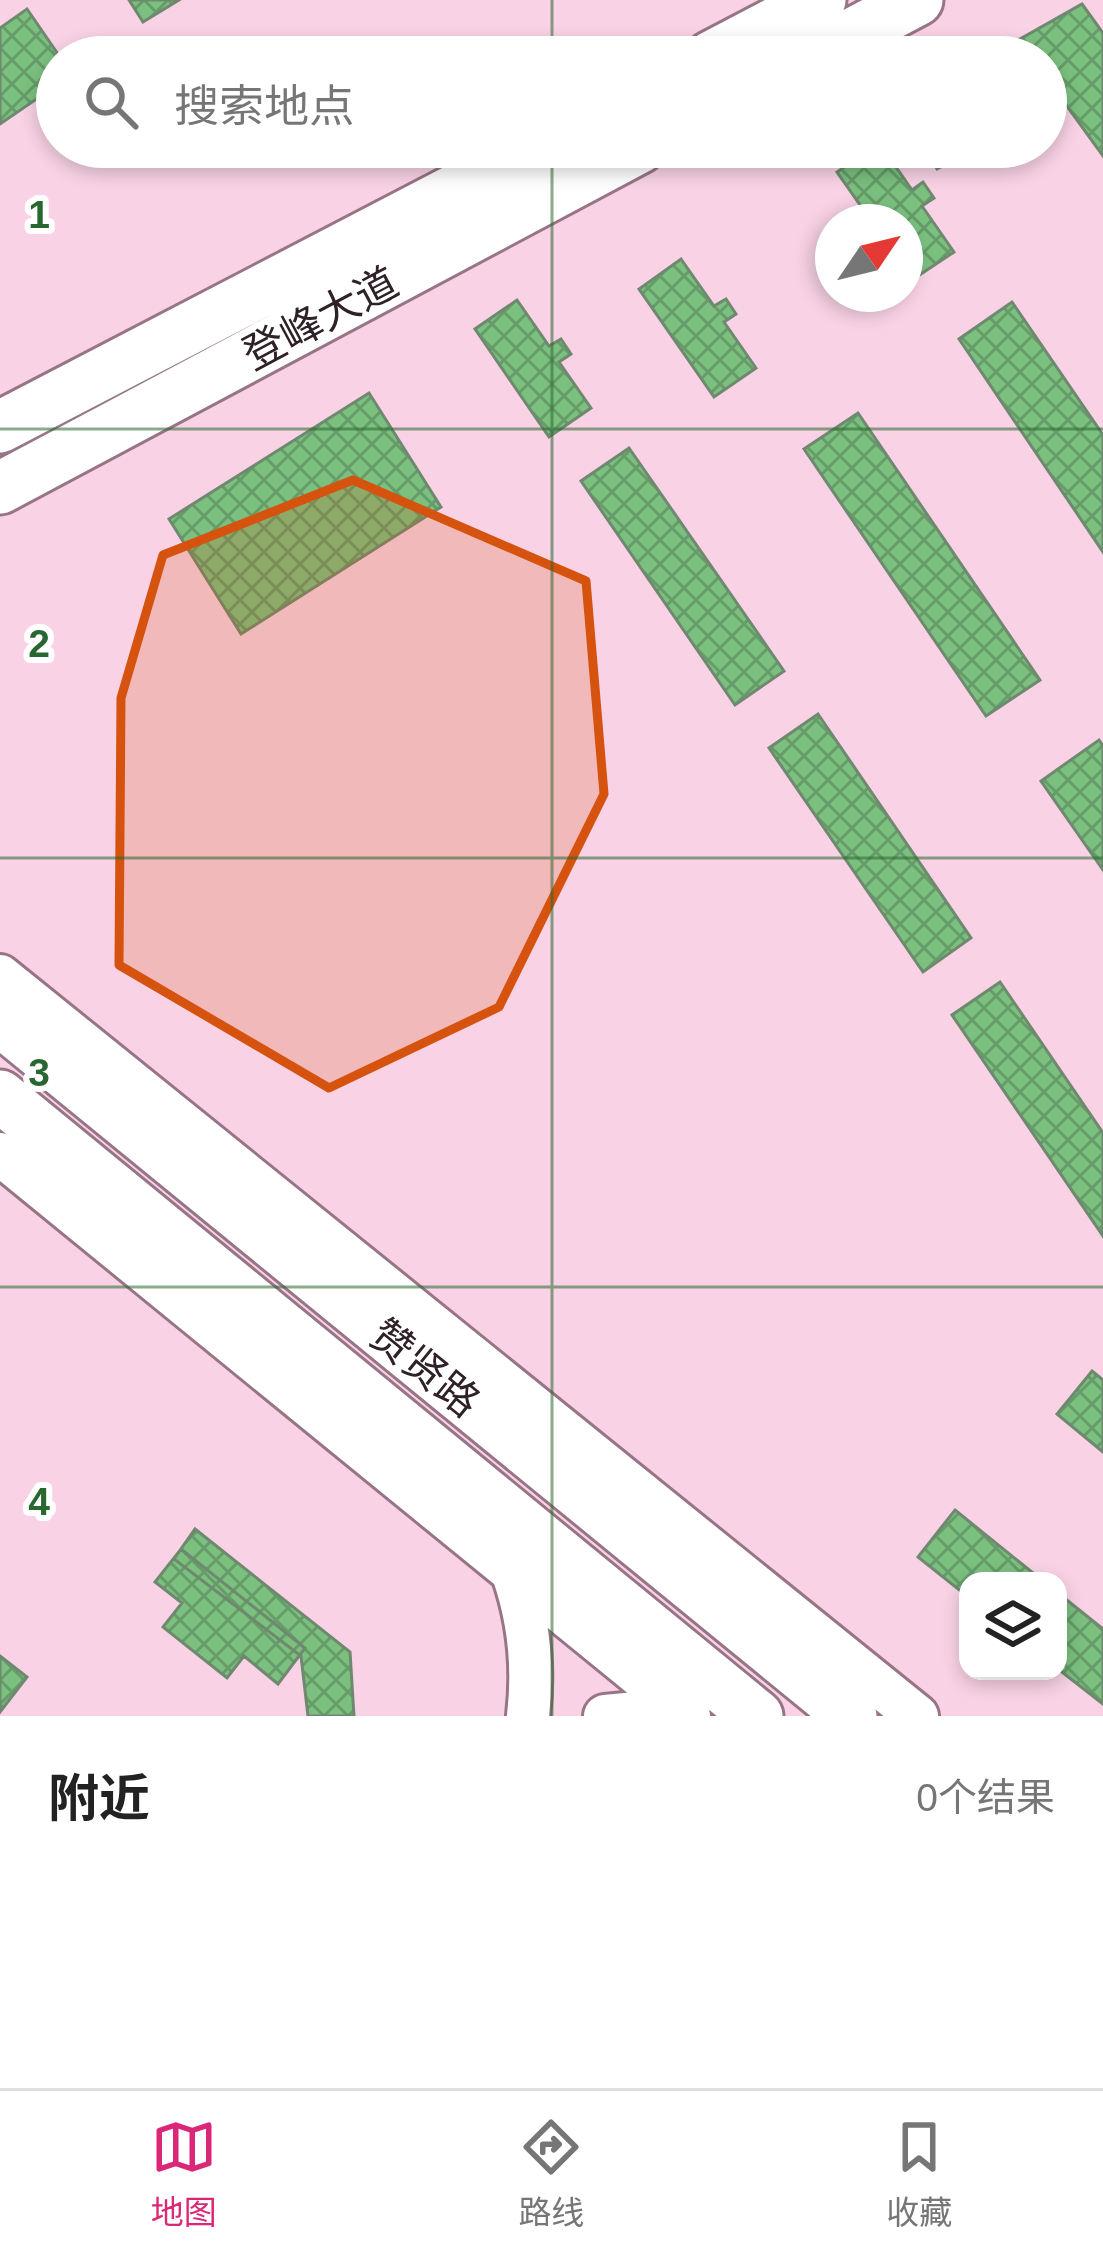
<!DOCTYPE html>
<html lang="zh">
<meta charset="utf-8">
<style>
body{margin:0;font-family:Arial,"Noto Sans SC",sans-serif;background:#f2f2f2;color:#222}
.controls{position:absolute;right:36px;bottom:36px;display:grid;overflow:hidden;border-radius:24px;box-shadow:0 6px 18px #0003}
.controls button{width:108px;height:108px;display:grid;place-items:center;padding:0;border:0;border-bottom:3px solid #e0e0e0;background:#fff;color:#222;font:60px sans-serif}
.compass{position:absolute;left:815px;top:204px;width:108px;height:108px;border-radius:50%;background:#fff;box-shadow:0 6px 18px #0003;rotate:55deg}
.list{margin:0;padding:0;list-style:none}
h2{display:flex;justify-content:space-between;align-items:center;height:156px;margin:0;padding:0 48px;font-size:51px}
h2 small{font-size:39px;font-weight:400;color:#767676}
.icon{flex:none;width:66px;height:66px;fill:none;stroke:currentColor;stroke-width:2;stroke-linecap:round;stroke-linejoin:round}
.map{position:relative;flex:none;width:1103px;height:1716px;overflow:hidden}
.search{position:absolute;background:#fff;box-shadow:0 6px 18px #0003;left:36px;right:36px;top:36px;height:132px;display:flex;align-items:center;gap:30px;box-sizing:border-box;padding:0 42px;border-radius:66px;color:#767676;font-size:45px}
.sheet{height:372px;background:#fff}
nav{display:flex;justify-content:space-around;align-items:center;box-sizing:border-box;height:168px;border-top:3px solid #e0e0e0;background:#fff;font-size:33px;color:#767676}
nav a{display:grid;justify-items:center;gap:6px}
nav .on{color:#db2777}
.map>svg:first-child{display:block}
.building{fill:url(#building-cross-hatch);stroke:#6e896f;stroke-width:3}
.lines{fill:none;stroke-linecap:round;stroke-linejoin:round}
.tertiary-casing{stroke:#977586;stroke-width:48}
.primary-casing{stroke:#977586;stroke-width:57}
.tertiary{stroke:#fff;stroke-width:42}
.primary{stroke:#fff;stroke-width:51}
.marked{fill:#d6530f;fill-opacity:0.2;stroke:#d6530f;stroke-width:9;stroke-linejoin:round}
.grid{fill:none;stroke:#296730;stroke-width:3;stroke-opacity:0.55}
.labels{text-anchor:middle;stroke-width:12;stroke-linejoin:round;paint-order:stroke}
.street-label{font-size:42px;fill:#2f2128;stroke:#fff}
.grid-label{font-size:39px;text-anchor:middle;font-weight:bold;fill:#296730;stroke:#fff;stroke-width:12;stroke-linejoin:round;paint-order:stroke}
</style>
<div class="map">
<svg width="1103" height="1716" viewBox="0 0 1103 1716">
<defs>
<pattern id="building-cross-hatch" width="8" height="8" patternUnits="userSpaceOnUse" patternTransform="scale(3)"><rect width="8" height="8" fill="#7bc07f"/><path d="M0 0l8 8M0 8l8-8" fill="none" stroke="#659c68"/></pattern>
</defs>
<rect width="100%" height="100%" fill="#f9d3e5"/>
<path class="building" d="M129,0h50l-36,22z
M1082,4l21,29v123l-39,-54 -18,9v-54h-58z
M27,9l33,48h-3v28l-57,39v-96z
M873,147h9l30,43 11,-8 11,16 -12,8 32,46 -42,28 -7,-10v-48h-33l-35,-50z
M926,147h52l-41,22z
M681,259l33,47 12,-7 10,15 -12,8 32,46 -42,29 -75,-108z
M517,300l32,46 12,-7 10,15 -12,8 32,46 -42,29 -74,-108z
M1012,302l91,133v117l-144,-213z
M369,393l72,114 -200,127 -72,-115z
M858,413l182,267 -54,36 -182,-267z
M629,448l155,223 -49,34 -154,-224z
M818,714l153,224 -48,34 -154,-224z
M1099,740l4,6v124l-62,-89z
M1000,982l103,151v103l-151,-221z
M1092,1371l11,9v72l-46,-38z
M955,1510l88,71h-75v16l-50,-40z
M195,1529l155,123 4,64h-46l-7,-60 -127,-97z
M181,1549l124,99 -27,36 -34,-28 -17,22 -64,-51 19,-24 -27,-21z
M1058,1593l45,36v75l-45,-35z
M0,1656l27,21 -27,35z"/>
<g class="lines">
<g class="tertiary-casing">
<path id="tertiary" d="M0,976l917,740
M0,1154l689,562
M512,1571c17,48 22,94 16,145
M605,1716l53,-5 29,3"/>
</g>
<g class="primary-casing">
<path id="primary" d="M711,57l109,-57
M809,57l108,-57
M0,427l538,-280
M0,488l640,-341
M0,1020l851,696
M0,1096l757,620"/>
</g>
<use href="#tertiary" class="tertiary"/>
<use href="#primary" class="primary"/>
</g>
<path class="marked" d="M353,480l233,101 18,213 -105,213 -170,81 -210,-123 2,-267 42,-143z"/>
<path class="grid" d="M552,0v57M552,147v1569M0,429h1103M0,858h1103M0,1287h1103"/>
<g class="labels">
<g class="street-label">
<text transform="translate(320 318) rotate(-28)" y="15">登峰大道</text>
<text transform="translate(425 1368) rotate(39)" y="15">赞贤路</text>
</g>
</g>
<g class="grid-label">
<text x="39" y="228">1</text>
<text x="39" y="657">2</text>
<text x="39" y="1086">3</text>
<text x="39" y="1515">4</text>
</g>
</svg>
<div class="controls">
<button><svg class="icon" aria-label="layers" viewBox="0 0 24 24"><path d="M12 4l9 5-9 5-9-5zM3 14l9 5 9-5"/></svg></button>
</div>
<svg class="compass" viewBox="-18 -18 36 36"><path d="M0-13l5 13h-10z" fill="#e53935"/><path d="M0 13l5-13h-10z" fill="#767676"/></svg>
<div class="search"><svg class="icon" aria-label="search" viewBox="0 0 24 24"><circle cx="10" cy="10" r="6"/><path d="M15 15l6 6"/></svg>搜索地点</div>
</div>
<section class="sheet">
<h2>附近<small>0个结果</small></h2>
<ul class="list">
</ul>
</section>
<nav>
<a class="on"><svg class="icon" aria-label="map" viewBox="0 0 24 24"><path d="M3 6l6-2 6 2 6-2v14l-6 2-6-2-6 2zM9 4v14M15 6v14"/></svg>地图</a>
<a><svg class="icon" aria-label="directions" viewBox="0 0 24 24"><path d="M12 3l9 9-9 9-9-9zM9 14v-3h6M13 9l2 2-2 2"/></svg>路线</a>
<a><svg class="icon" aria-label="saved" viewBox="0 0 24 24"><path d="M7 4h10v16l-5-4-5 4z"/></svg>收藏</a>
</nav>
